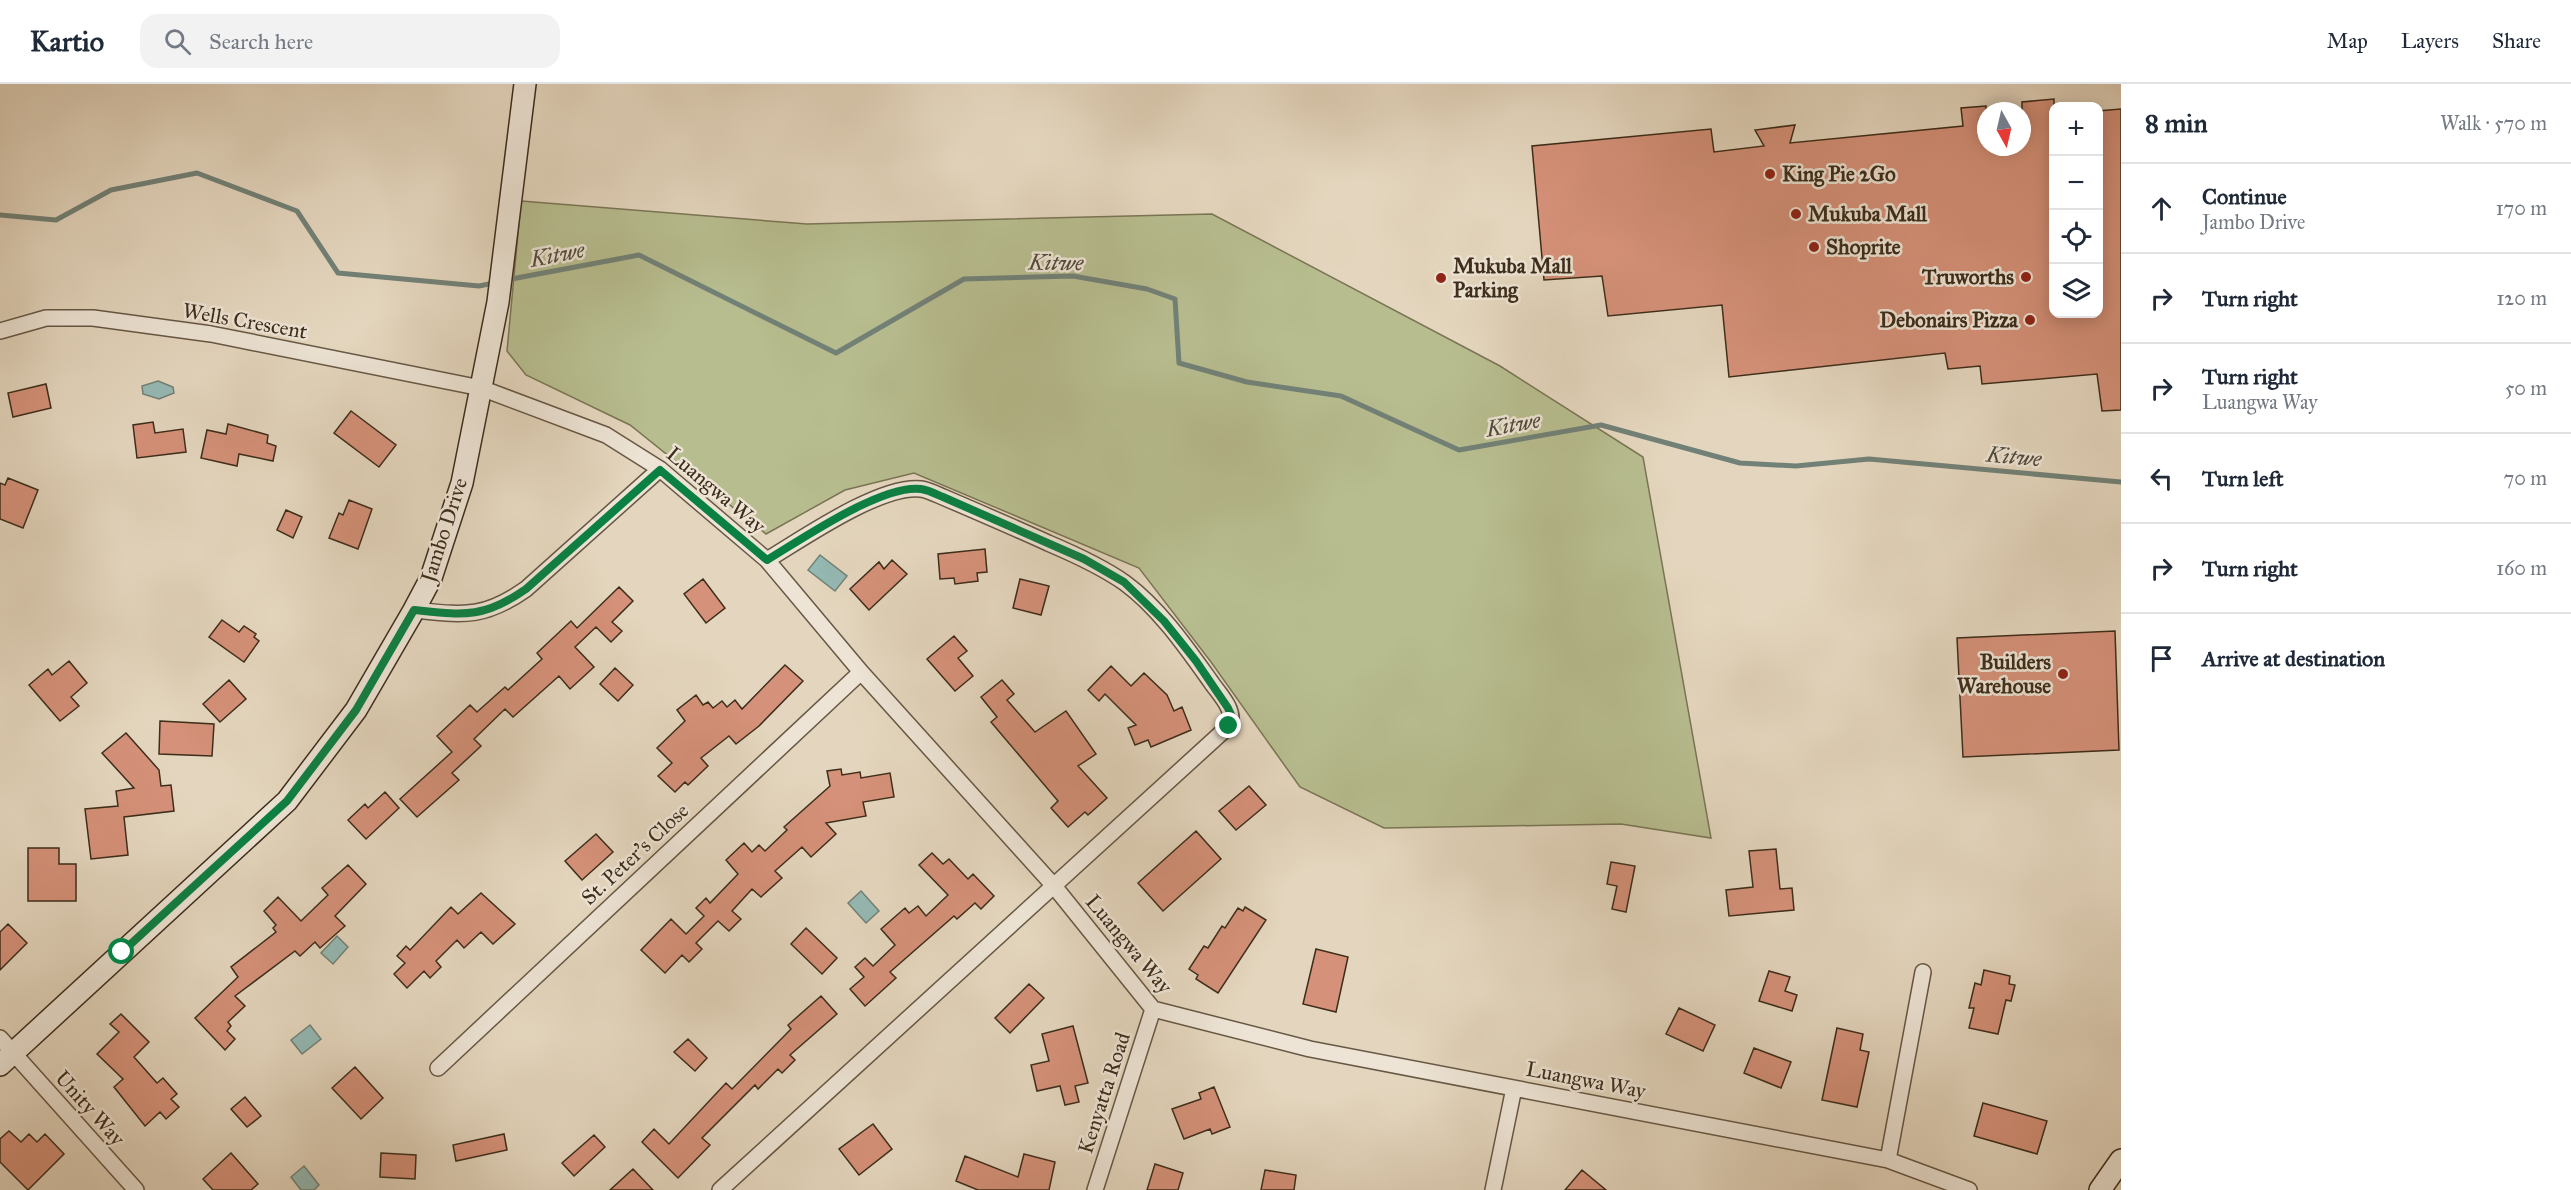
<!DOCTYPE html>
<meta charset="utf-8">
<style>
body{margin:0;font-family:"IM FELL Great Primer",serif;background:#f2f2f3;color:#1f2937}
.controls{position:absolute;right:18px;top:18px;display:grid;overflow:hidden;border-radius:12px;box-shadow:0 3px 15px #0003}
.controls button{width:54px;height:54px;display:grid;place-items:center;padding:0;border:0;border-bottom:2px solid #e0e1e3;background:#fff;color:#1f2937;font:30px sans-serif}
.compass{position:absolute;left:1977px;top:18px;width:54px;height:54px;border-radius:50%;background:#fff;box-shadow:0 3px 15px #0003;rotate:172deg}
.stop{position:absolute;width:18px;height:18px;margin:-14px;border:4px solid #0b8043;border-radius:50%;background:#fff}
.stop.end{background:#0b8043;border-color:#fff;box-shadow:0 2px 6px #0008}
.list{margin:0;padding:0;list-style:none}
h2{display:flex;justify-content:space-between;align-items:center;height:78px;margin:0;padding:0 24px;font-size:26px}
h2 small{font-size:20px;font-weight:400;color:#747a83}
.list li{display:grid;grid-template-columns:39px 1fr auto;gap:18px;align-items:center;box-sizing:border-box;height:90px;padding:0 24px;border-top:2px solid #e0e1e3}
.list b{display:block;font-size:22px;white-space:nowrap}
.list p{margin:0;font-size:20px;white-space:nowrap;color:#747a83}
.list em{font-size:20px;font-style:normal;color:#747a83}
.icon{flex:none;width:33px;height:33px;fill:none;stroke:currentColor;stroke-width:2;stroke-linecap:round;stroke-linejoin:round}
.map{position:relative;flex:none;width:2121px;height:1106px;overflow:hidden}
header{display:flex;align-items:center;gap:36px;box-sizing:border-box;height:84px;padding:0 30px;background:#fff;border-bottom:2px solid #e0e1e3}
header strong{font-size:28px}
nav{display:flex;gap:33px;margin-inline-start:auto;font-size:21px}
.search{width:420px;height:54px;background:#f2f2f3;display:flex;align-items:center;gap:15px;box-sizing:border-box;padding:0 21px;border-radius:18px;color:#747a83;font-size:22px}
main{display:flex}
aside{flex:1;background:#fff}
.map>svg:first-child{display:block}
.green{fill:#b7bd8f;stroke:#7a7555;stroke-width:1.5}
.water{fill:#95b9b4;stroke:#728177;stroke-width:1.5}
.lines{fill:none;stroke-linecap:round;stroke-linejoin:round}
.stream{stroke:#728177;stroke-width:5}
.building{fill:#d59179;stroke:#3d2d1b;stroke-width:1.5}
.street-casing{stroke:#675744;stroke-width:18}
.secondary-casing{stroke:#3d2d1b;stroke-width:24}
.street{stroke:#ede4d5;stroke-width:15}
.secondary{stroke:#ede4d5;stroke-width:21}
.route{stroke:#0b8043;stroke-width:8}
.poi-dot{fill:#8f2418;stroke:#ede4d5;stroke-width:2}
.labels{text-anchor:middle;stroke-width:5;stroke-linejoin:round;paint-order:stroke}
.poi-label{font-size:21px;font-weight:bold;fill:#3d2d1b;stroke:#ede4d5;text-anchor:start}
.street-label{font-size:21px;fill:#3d2d1b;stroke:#ede4d5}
.water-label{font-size:22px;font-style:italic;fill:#4f493a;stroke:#ede4d5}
</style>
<header>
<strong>Kartio</strong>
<div class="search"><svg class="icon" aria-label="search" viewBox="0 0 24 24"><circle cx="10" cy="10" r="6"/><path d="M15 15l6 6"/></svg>Search here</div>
<nav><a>Map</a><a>Layers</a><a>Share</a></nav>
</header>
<main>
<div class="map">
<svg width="2121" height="1106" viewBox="0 0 2121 1106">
<rect width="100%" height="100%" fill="#e4d6be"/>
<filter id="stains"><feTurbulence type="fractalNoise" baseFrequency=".00333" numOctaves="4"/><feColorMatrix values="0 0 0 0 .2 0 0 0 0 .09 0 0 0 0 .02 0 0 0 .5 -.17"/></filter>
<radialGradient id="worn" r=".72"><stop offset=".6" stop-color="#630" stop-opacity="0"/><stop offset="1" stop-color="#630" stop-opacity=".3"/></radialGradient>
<path class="green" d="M521,117l286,23 405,-10 288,152 143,91 68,381 -90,-14 -237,4 -84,-41 -89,-125 -72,-94 -225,-95 -69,17 -79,44 -136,-109 -104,-50 -19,-24z"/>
<path class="water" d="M158,297l15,6 1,6 -15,6 -16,-5 -1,-8z
M820,471l27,21 -12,15 -27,-21z
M861,807l18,20 -13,12 -18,-20z
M337,852l11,11 -15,17 -12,-11z
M310,941l11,14 -19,15 -11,-14z
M304,1082l15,19 -5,5h-13l-10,-13z"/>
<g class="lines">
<path class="stream" d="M0,131l56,5 55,-30 86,-17 100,38 41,62 141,13 15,-3
M506,196l133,-25 197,98 128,-74 109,-3 74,13 28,10 4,64 68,19 94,14 118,54 142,-25 139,38 56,3 73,-7 252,23"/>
</g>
<path class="building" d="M2054,15v215h44v-203l23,-2v301l-19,1 -5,-37 -115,10 -2,-18 -32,3 -3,-16 -216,24 -7,-72 -114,11 -6,-40 -58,4 -12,-134 179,-17 3,23 50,-6 -9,-16 40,-5 -5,18 173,-17 -2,-18 25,-2v41h36v-45z
M46,300l5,24 -38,9 -5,-24z
M351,327l45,34 -17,22 -45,-34z
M153,338l2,11 28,-4 3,23 -49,6 -4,-33z
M228,340l40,11 -1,8 9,3 -3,15 -34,-7 -2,12 -36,-8 6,-28 19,4z
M8,394l30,12 -15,38 -23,-9v-36l5,2z
M349,416l23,9 -14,40 -29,-11 10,-25 4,2z
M286,426l16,7 -9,21 -16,-8z
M985,465l2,23 -10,1 1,8 -23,3 -1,-6 -14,1 -2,-25z
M892,476l15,14 -38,36 -19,-21 29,-27 5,7z
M703,495l22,29 -19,15 -22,-29z
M1020,495l29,7 -8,29 -28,-7z
M619,503l14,14 -21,21 10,9 -11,11 -15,-15 -21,20 19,20 -24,22 -11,-13 -46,41 -8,-8 -31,30 7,7 -29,27 7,7 -42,37 -17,-18 52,-47 -15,-16 33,-31 7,7 28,-25 3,3 34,-31 -5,-6 34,-32 6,7z
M222,536l17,12 5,-6 12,8 -2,3 5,4 -15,21 -35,-25z
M2115,547l4,119 -156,7 -6,-119z
M954,552l13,15 -9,7 15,18 -18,15 -28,-32z
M69,577l18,22 -16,14 8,9 -19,15 -31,-36 19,-16 4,6z
M785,581l18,16 -44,45 -23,18 -7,-8 -28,22 7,8 -20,19 -3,-3 -10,10 -17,-16 14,-13 -15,-15 28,-27 -8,-11 19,-15 7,10 5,-3 5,6 9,-7 5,6 8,-7 7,9z
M1111,582l20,20 13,-13 23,22 7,16 8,-4 9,23 -40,17 -3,-7 -13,5 -7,-17 8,-3 -31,-31 -6,7 -11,-11z
M615,584l18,17 -15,16 -18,-17z
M229,596l17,19 -26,23 -17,-18z
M1002,596l12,14 -7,6 28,32 31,-21 30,43 -18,12 29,32 -19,17 -3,-3 -17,15 -17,-19 7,-7 -67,-79 6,-5 -16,-20z
M160,637l54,3 -2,32 -53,-2z
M126,649l33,37 2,16 10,-1 3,26 -50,6 4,38 -37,4 -6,-50 33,-3 -2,-15 18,-3 -32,-35z
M841,685l1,6 18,-3 1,6 29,-5 4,24 -31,5 3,14 -40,7 10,11 -25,23 -9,-10 -27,24 7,7 -21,19 -9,-8 -20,22 9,8 -12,12 -11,-10 -22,22 6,6 -13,13 -7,-7 -17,18 -24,-23 30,-31 15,15 18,-18 -8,-8 10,-10 4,5 28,-29 -12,-14 18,-17 8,9 7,-7 6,6 22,-21 -3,-3 46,-41 -3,-15z
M1249,702l17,19 -30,25 -17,-19z
M385,708l14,16 -33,31 -18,-19 17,-16 3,4z
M1196,747l25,28 -58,52 -25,-28z
M596,750l17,18 -31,28 -17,-19z
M28,764h31v16h17v37h-48z
M1776,765l4,40 12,-1 2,22 -65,6 -3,-26 27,-3 -4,-36z
M932,769l11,11 6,-5 19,20 5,-5 21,22 -13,13 -6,-6 -18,16 -3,-3 -64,56 6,6 -31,28 -15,-17 14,-12 -9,-10 10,-9 8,8 22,-21 -14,-16 24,-21 4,5 9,-7 8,10 22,-21 -29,-30z
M1611,778l24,4 -9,46 -14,-3 5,-23 -10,-2z
M348,781l18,19 -31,32 10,10 -25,22 -5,-6 -15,14 -5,-5 -60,45 10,10 -17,16 3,4 -4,5 8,8 -10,11 -30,-32 43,-41 -7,-10 45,-35 -3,-4 3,-3 -12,-14 14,-14 23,24 27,-26 -6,-7z
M481,809l34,31 -22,20 -12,-12 -17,16 -7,-8 -21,21 5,6 -11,11 -6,-7 -17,17 -13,-14 11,-11 -8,-7 9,-10 4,4 41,-43 7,7z
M1245,823l21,13 -48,73 -22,-14 2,-4 -9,-6 15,-23 4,2 14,-22 3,2 13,-20 5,3z
M8,840l19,19 -27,27v-38z
M806,844l31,30 -15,16 -31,-30z
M1316,865l32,8 -12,55 -33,-8z
M1984,886l26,6 -1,8 6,1 -4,16 -5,-1 -8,34 -29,-6 5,-20h-5l6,-25 6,2z
M1769,887l21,6 -5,14 12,4 -5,16 -33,-10z
M1029,900l15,14 -34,35 -15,-15z
M821,912l16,18 -47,41 5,5 -13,13 -4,-4 -20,20 -3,-4 -53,53 8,7 -32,33 -36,-36 12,-13 15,15 57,-61 6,6 59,-60 -3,-4z
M1679,924l36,17 -12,26 -37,-17z
M121,930l28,28 -15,15 23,26 6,-5 14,16 -6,5 8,8 -13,12 -6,-7 -15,14 -31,-39 9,-8 -26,-25 22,-22 -9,-8z
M1073,942l15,57 -13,3 4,16 -14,3 -5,-19 -23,5 -6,-26 18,-4 -7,-27z
M1837,944l26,6 -3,16 9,2 -12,55 -35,-7z
M688,955l19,19 -12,13 -21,-19z
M1754,964l37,14 -10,26 -37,-15z
M355,983l28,31 -22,21 -29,-31z
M1214,1003l16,40 -18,7 -2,-5 -26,10 -12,-30 29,-10 -2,-6z
M245,1013l16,19 -14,11 -16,-18z
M1983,1019l64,18 -10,33 -63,-18z
M873,1040l19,25 -33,26 -20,-26z
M9,1047l12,11 8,-8 8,8 8,-8 19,20 -36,36 -28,-28v-23z
M504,1050l3,16 -51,11 -3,-16z
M594,1051l11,12 -31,29 -12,-13z
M231,1069l27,31 -7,6h-38l-10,-11z
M381,1069l35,2 -1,24 -35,-2z
M1024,1070l31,8 -6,28h-71l-22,-9 9,-25 53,21z
M1155,1080l28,9 -5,17h-31z
M633,1085l20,21h-43z
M1265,1086l31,5 -2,15h-33z
M1582,1086l24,20h-41z"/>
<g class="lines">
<g class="street-casing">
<path id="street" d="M0,247l46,-13h47l118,16 270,54 125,47 54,34 107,91 94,112 193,214 99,123 157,40 578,111 81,30
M414,526c50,5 69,9 112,-21l134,-120
M0,954l136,152
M438,984l423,-396
M1888,1076l35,-188
M720,1106l509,-464c8,-15 -10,-32 -18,-44 -25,-35 -52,-74 -86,-99 -24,-17 -51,-29 -77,-40 -35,-16 -70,-31 -105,-46 -7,-3 -15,-7 -22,-8 -40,-5 -119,50 -154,71
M1095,1106l58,-181
M1493,1106l21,-102"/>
</g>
<g class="secondary-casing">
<path id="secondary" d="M0,981l287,-264 69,-91 58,-100 17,-32 31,-95 36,-181 27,-218
M2100,1106l21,-30"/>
</g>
<use href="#street" class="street"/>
<use href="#secondary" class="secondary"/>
</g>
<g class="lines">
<path class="route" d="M122,868l165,-151 69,-91 58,-100c49,5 69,9 112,-21l134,-119 107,90c35,-21 115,-76 154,-71 7,1 15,5 22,8l141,62 40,23 40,39 32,40 32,47 4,9 -3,9"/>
</g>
<g class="poi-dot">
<circle cx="1770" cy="90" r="6"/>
<circle cx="1796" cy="130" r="6"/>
<circle cx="1814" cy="163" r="6"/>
<circle cx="2026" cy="193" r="6"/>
<circle cx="1441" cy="194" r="6"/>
<circle cx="2030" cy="236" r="6"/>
<circle cx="2063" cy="590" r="6"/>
</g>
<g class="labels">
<g class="poi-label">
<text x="1782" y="97">King Pie 2Go</text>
<text x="1808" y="137">Mukuba Mall</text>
<text x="1826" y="170">Shoprite</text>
<text x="1453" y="189">Mukuba Mall<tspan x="1453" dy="24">Parking</tspan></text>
<text x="2014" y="200" text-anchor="end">Truworths</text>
<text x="2018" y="243" text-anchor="end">Debonairs Pizza</text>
<text x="2051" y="585" text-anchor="end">Builders<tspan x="2051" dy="24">Warehouse</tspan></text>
</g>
<g class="street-label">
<text transform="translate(245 237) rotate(10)" y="7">Wells Crescent</text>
<text transform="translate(716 406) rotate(40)" y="7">Luangwa Way</text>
<text transform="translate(444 446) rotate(-72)" y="7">Jambo Drive</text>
<text transform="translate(635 770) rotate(-43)" y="7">St. Peter's Close</text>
<text transform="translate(1129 860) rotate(50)" y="7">Luangwa Way</text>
<text transform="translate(1586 996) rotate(11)" y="7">Luangwa Way</text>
<text transform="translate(1104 1009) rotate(-72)" y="7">Kenyatta Road</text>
<text transform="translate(90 1024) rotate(48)" y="7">Unity Way</text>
</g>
<g class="water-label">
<text transform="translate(557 170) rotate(-11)" y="8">Kitwe</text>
<text transform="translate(1056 178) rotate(1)" y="8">Kitwe</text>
<text transform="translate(1513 340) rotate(-10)" y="8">Kitwe</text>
<text transform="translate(2014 372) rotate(5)" y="8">Kitwe</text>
</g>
</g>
<rect width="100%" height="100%" filter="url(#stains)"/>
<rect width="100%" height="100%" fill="url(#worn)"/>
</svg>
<div class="controls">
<button>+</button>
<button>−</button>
<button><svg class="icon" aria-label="locate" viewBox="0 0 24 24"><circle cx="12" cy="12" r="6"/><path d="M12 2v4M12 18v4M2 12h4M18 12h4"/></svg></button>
<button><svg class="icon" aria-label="layers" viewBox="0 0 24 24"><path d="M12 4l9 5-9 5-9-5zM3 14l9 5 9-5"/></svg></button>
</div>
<svg class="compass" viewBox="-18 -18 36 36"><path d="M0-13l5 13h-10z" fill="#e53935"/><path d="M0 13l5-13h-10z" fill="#747a83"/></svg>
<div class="stop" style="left:122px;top:868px"></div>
<div class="stop end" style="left:1229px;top:642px"></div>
</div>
<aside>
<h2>8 min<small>Walk · 570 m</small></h2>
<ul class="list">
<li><svg class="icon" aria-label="ahead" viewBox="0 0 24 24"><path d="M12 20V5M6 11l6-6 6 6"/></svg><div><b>Continue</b><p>Jambo Drive</p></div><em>170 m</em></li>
<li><svg class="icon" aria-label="right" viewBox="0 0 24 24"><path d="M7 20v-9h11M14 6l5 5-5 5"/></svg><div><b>Turn right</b></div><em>120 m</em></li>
<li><svg class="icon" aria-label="right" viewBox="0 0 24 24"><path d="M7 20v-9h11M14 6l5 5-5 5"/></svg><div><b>Turn right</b><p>Luangwa Way</p></div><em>50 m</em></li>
<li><svg class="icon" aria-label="left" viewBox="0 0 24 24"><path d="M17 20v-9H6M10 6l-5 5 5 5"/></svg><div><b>Turn left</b></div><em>70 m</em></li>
<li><svg class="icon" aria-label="right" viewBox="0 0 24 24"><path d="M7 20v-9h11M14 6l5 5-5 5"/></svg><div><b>Turn right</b></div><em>160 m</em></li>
<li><svg class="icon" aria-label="arrive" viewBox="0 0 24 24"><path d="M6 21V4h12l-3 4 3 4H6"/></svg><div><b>Arrive at destination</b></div></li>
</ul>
</aside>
</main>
